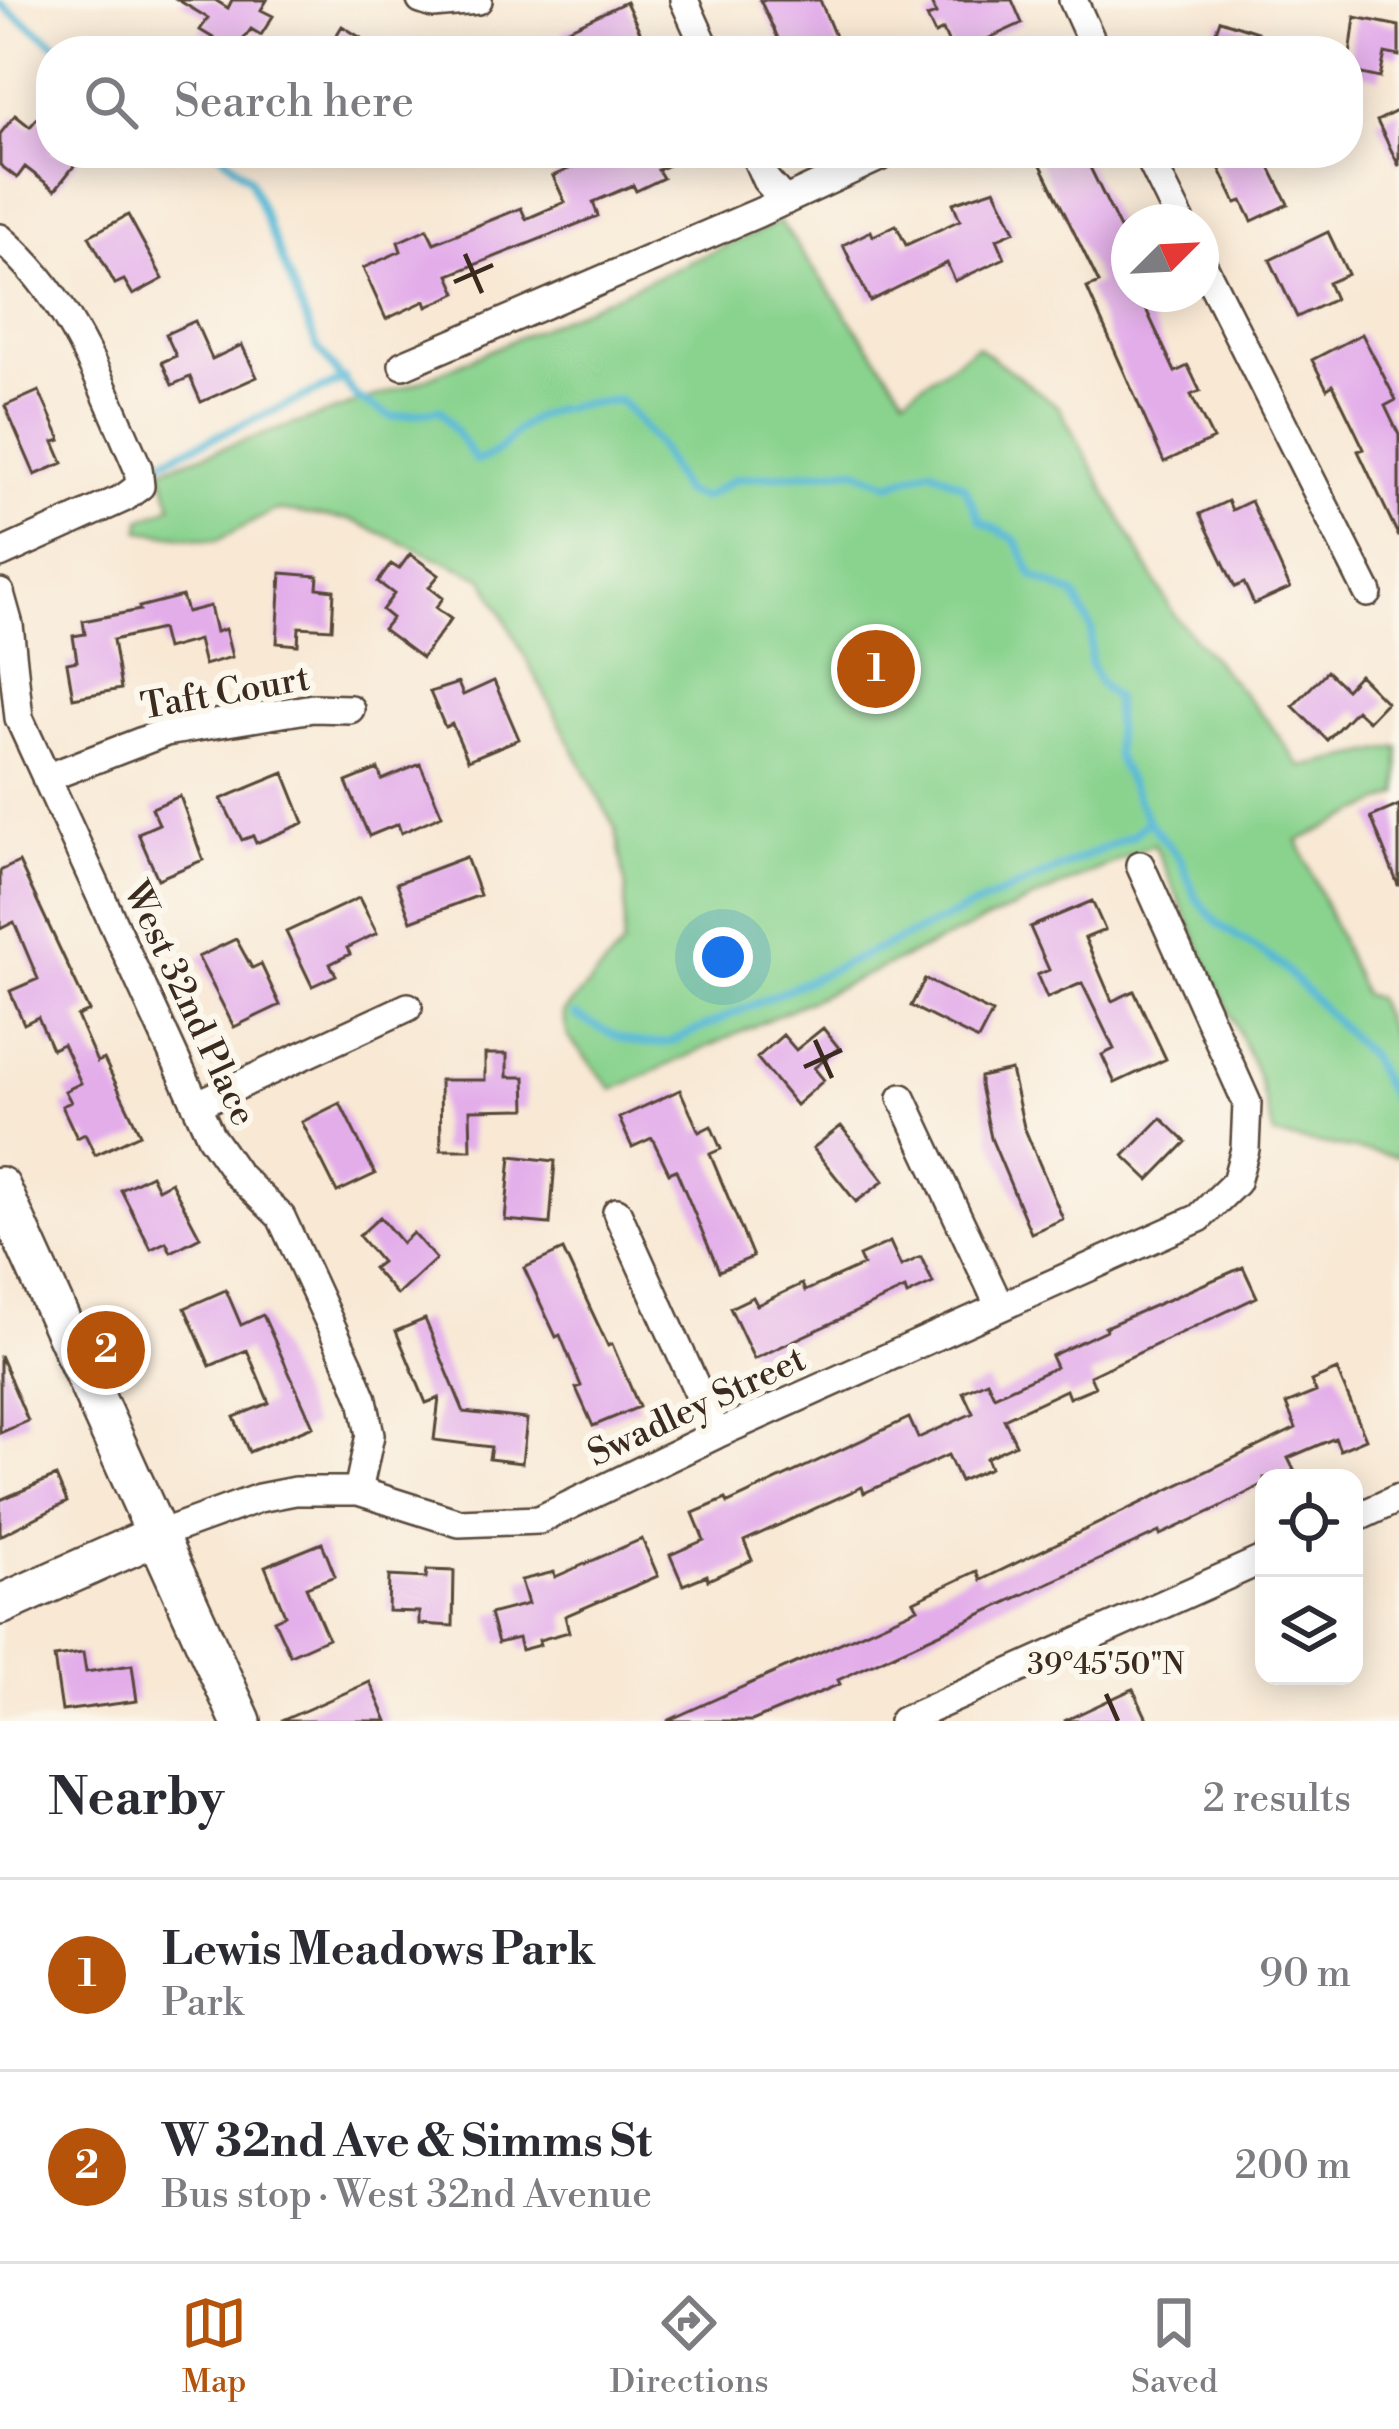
<!DOCTYPE html>
<meta charset="utf-8">
<style>
body{margin:0;font-family:"Libre Bodoni",serif;background:#f7f7f7;color:#2b2b33}
.controls{position:absolute;right:36px;bottom:36px;display:grid;overflow:hidden;border-radius:24px;box-shadow:0 6px 30px #0003}
.controls button{width:108px;height:108px;display:grid;place-items:center;padding:0;border:0;border-bottom:3px solid #e1e1e2;background:#fff;color:#2b2b33;font:60px sans-serif}
.compass{position:absolute;left:1111px;top:204px;width:108px;height:108px;border-radius:50%;background:#fff;box-shadow:0 6px 30px #0003;rotate:66deg}
.you{position:absolute;left:723px;top:957px;width:42px;height:42px;margin:-30px;border:9px solid #fff;border-radius:50%;background:#1a73e8;box-shadow:0 0 0 18px #1a73e833}
.badge{display:grid;place-items:center;width:78px;height:78px;border-radius:50%;background:#b45309;color:#fff;font-size:39px;font-weight:700}
.pin{position:absolute;translate:-50% -50%;border:6px solid #fff;box-shadow:0 3px 12px #0006}
.list{margin:0;padding:0;list-style:none}
h2{display:flex;justify-content:space-between;align-items:center;height:156px;margin:0;padding:0 48px;font-size:51px}
h2 small{font-size:39px;font-weight:400;color:#7c7c81}
.list li{display:grid;grid-template-columns:78px 1fr auto;gap:36px;align-items:center;box-sizing:border-box;height:192px;padding:0 48px;border-top:3px solid #e1e1e2}
.list b{display:block;font-size:45px;white-space:nowrap}
.list p{margin:0;font-size:39px;white-space:nowrap;color:#7c7c81}
.list em{font-size:39px;font-style:normal;color:#7c7c81}
.icon{flex:none;width:66px;height:66px;fill:none;stroke:currentColor;stroke-width:2;stroke-linecap:round;stroke-linejoin:round}
.map{position:relative;flex:none;width:1399px;height:1721px;overflow:hidden}
.search{position:absolute;background:#fff;box-shadow:0 6px 30px #0003;left:36px;right:36px;top:36px;height:132px;display:flex;align-items:center;gap:30px;box-sizing:border-box;padding:0 42px;border-radius:48px;color:#7c7c81;font-size:45px}
.sheet{height:540px;background:#fff}
nav{display:flex;justify-content:space-around;align-items:center;box-sizing:border-box;height:168px;border-top:3px solid #e1e1e2;background:#fff;font-size:33px;color:#7c7c81}
nav a{display:grid;justify-items:center;gap:6px}
nav .on{color:#b45309}
.map>svg:first-child{display:block}
.green{fill:#8ad38f;stroke:#627e56;stroke-width:3}
.lines{fill:none;stroke-linecap:round;stroke-linejoin:round}
.stream{stroke:#58b9d6;stroke-width:8}
.building{fill:#e3adea}
.street-casing{stroke:#574639;stroke-width:32}
.secondary-casing{stroke:#574639;stroke-width:44}
.street{stroke:#fff;stroke-width:27}
.secondary{stroke:#fff;stroke-width:39}
.ticks{fill:none;stroke:#3b2a1e;stroke-width:4.5}
.labels{text-anchor:middle;stroke-width:12;stroke-linejoin:round;paint-order:stroke}
.street-label{font-size:36px;fill:#3b2a1e;stroke:#fbf7ec}
.ticks-label{font-size:30px;text-anchor:middle;fill:#3b2a1e;stroke:#fbf7ec;stroke-width:12;stroke-linejoin:round;paint-order:stroke}
</style>
<div class="map">
<svg width="1399" height="1721" viewBox="0 0 1399 1721">
<rect width="100%" height="100%" fill="#fbf7ec"/>
<filter id="ink" filterUnits="userSpaceOnUse"><feTurbulence type="fractalNoise" baseFrequency=".00833" numOctaves="2"/><feDisplacementMap in="SourceGraphic" scale="24" xChannelSelector="R" yChannelSelector="G"/><feConvolveMatrix kernelMatrix="1 2 1 2 8 2 1 2 1" color-interpolation-filters="sRGB"/></filter>
<filter id="wash" filterUnits="userSpaceOnUse"><feTurbulence type="fractalNoise" baseFrequency=".004" numOctaves="4" result="noise"/><feDisplacementMap in="SourceGraphic" scale="48" xChannelSelector="R" yChannelSelector="G"/><feGaussianBlur stdDeviation="2.7" result="paint"/><feColorMatrix in="noise" values="0 0 0 0 0 0 0 0 0 0 0 0 0 0 0 0 0 1.4 0 .05"/><feComposite in="paint" operator="in"/></filter>
<g filter="url(#wash)">
<rect width="100%" height="100%" fill="#f8e8d4"/>
<path class="green" d="M780,222l125,174 72,-50 82,61 115,208 95,108 32,44 98,-20v47l-101,47 65,153 12,4 24,55v104l-125,-21 -15,-58 -105,-234 -541,246 -45,-53 -5,-24 60,-67 3,-57 -10,-59 -132,-251 -133,-59 -75,-10 -60,31 -76,-10 1,-11 31,-14 -11,-37 255,-86z"/>
<g class="lines">
<path class="stream" d="M0,4l65,47
M221,153l28,25 68,169 39,50 36,20 49,-7 35,51c32,-10 28,-23 52,-39 27,-18 60,-18 92,-22l37,44 26,48 20,6 32,-19 119,-10 36,15 41,-15 33,17 17,35 35,19 17,36 41,19 18,35 -2,32 10,22 15,14 1,57 32,66 33,39 14,36 23,28 62,40 90,93 29,54
M158,462l187,-83
M575,1015c32,17 58,34 95,27l463,-207 15,-14"/>
</g>
<g id="blocks">
<path class="building" d="M178,0h37l13,8 4,-8h35l-6,10 12,6 -12,19 -10,-6 -16,22 -35,-21 8,-12z
M760,0h60l21,51h-57z
M930,0h82l10,23 -61,28h-9l-9,-21 -8,4 -8,-17 9,-3z
M626,2l23,49h-78l-9,-19z
M1355,17l44,9v30l-14,-3 -5,25 -32,-7z
M1220,20l37,12 -6,19h-42z
M342,26l40,25h-55z
M1399,110v56l-22,-45z
M15,115l15,12 9,-11 12,10v27h16l11,8 -23,29 -30,-23 -8,11 -17,-13v-31z
M605,153h90l-37,17 5,8 -27,13 -3,-6 -40,17 5,14 -149,59 8,18 -30,14 -2,-6 -39,18 -23,-51 38,-17 -3,-9 29,-13 7,14 87,-35 5,11 39,-17 -12,-26z
M1051,153h32l46,94v47h10l36,78 13,-6 12,25 -9,4 22,44 -49,23 -77,-174 12,-5 -61,-124z
M1212,153h51l25,51 -36,17 -10,-20 -6,2z
M995,189l20,42 -18,8 8,19 -50,23 -8,-18 -77,38 -27,-56 28,-14 2,5 23,-11 10,20 54,-25 -7,-17z
M128,215l35,64 -30,16 -9,-15 -9,4 -26,-48z
M1328,232l20,42 -20,9 7,16 -38,18 -27,-57z
M195,321l17,38 30,-14 15,32 -56,25 -11,-25 -18,8 -10,-23 14,-6 -10,-22z
M1362,334l34,66 -11,6 14,29v102l-41,-86 6,-2 -31,-64 -6,4 -15,-29z
M39,391l22,49 -7,2 9,21 -28,12 -30,-69z
M1228,501l4,9 19,-9 39,87 -36,16 -10,-21 -9,4 -35,-73z
M410,554l29,21 -10,12 14,11 -7,10 15,11 -29,39 -39,-29 9,-11 -10,-8 12,-16 -16,-12 13,-18 8,5z
M281,573l37,3 -1,12 17,2 -2,39 -33,-2 -1,18 -21,-2z
M182,596l5,16 23,-6 6,26 9,-3 7,28 -28,8 -6,-25 -32,9 -5,-20 -48,11 8,49 -48,9 -6,-35 10,-2 -4,-25 12,-2 -2,-13 57,-11 -1,-3z
M1327,671l19,18 13,-14 27,27 -18,19 -12,-11 -29,30 -34,-34z
M494,681l25,58 -51,21 -16,-36 -7,3 -15,-35 28,-9 5,12z
M420,764l22,51 -41,18 -3,-9 -29,12 -23,-54 32,-13 4,11z
M284,773l20,50 -48,20 -3,-7 -11,4 -21,-41z
M180,796l23,64 -45,19 -20,-46 21,-9 -7,-16z
M1399,805v80h-1l-27,-68z
M466,857l14,38 -69,26 -14,-38z
M19,862l70,149 -12,5 20,46 7,-3 36,75 -45,21 -10,-21 -8,4 -15,-32 9,-4 -6,-11 16,-8 -18,-39 -11,5 -14,-32 -14,7 -14,-33 28,-12 -24,-57 -14,7v-58z
M359,898l18,35 -30,15 3,6 -20,10 6,11 -24,11 -26,-54z
M1092,901l13,29 -20,8 27,63 22,-10 32,68 -51,24 -13,-28 12,-6 -32,-66 -35,15 -10,-23 12,-5 -19,-43z
M236,939l16,29 9,-4 19,41 -46,22 -36,-70z
M925,979l67,34 -14,27 -67,-34z
M823,1028l16,20 -25,20 10,12 -28,25 -39,-47 26,-23 13,15z
M485,1054h22v23h18l1,32 -56,1 1,40h-30l-1,-70h45z
M1011,1070l13,57 39,92 -32,14 -40,-95 -11,-53v-8z
M680,1090l19,42 12,-6 10,23 -11,5 43,103 -34,14 -43,-101 -7,3 -17,-35 -20,9 -13,-29z
M340,1103l35,71 -38,18 -35,-70z
M1161,1118l25,24 -37,38 -25,-24z
M841,1126l43,55 -28,21 -43,-54z
M511,1156l44,5 -5,63 -45,-4z
M151,1175l7,14 13,-7 29,55 -29,15 -5,-10 -15,7 -30,-59z
M380,1217l22,26 11,-10 23,26 -39,36 -24,-27 8,-6 -22,-26z
M890,1242l11,24 20,-9 12,26 -26,12 -2,-6 -151,70 -24,-51 23,-11 4,8 45,-21 3,7 58,-26 -4,-9z
M563,1250l45,96 4,-2 27,63 -46,19 -17,-38 5,-2 -21,-51 -4,2 -32,-69z
M1243,1267l14,30 -167,79 5,11 -26,11 -3,-8 -62,29 12,25 -30,14 4,10 -30,13 -12,-26 -84,38 -2,-6 -118,54 8,19 -44,20 -1,-5 -24,10 -13,-30 34,-15 -11,-27 33,-14 2,4 181,-85 9,20 55,-25 -10,-21 24,-11 7,15 62,-29 -5,-11 55,-26 -1,-3z
M226,1290l15,35 22,-10 50,111 -64,26 -15,-35 35,-14 -22,-53 -37,16 -25,-58z
M425,1319l39,93 63,7 -5,44 -33,-4 2,-12 -57,-7 5,-42 -13,5 -30,-72z
M0,1355l28,66 -28,12z
M1337,1370l29,69 -26,11 -5,-12 -47,20 6,12 -17,8h-13v6l-46,24 -58,27 -1,-3 -321,148 2,4 -88,37h-85l251,-113 -4,-7 63,-30 4,9 315,-152 -10,-24 30,-12 -5,-11z
M56,1476l11,26 -67,34v-36z
M642,1539l16,37 -93,40 4,16 -30,8 1,5 -19,5 -3,-12 -20,5 -8,-29 38,-10 -7,-24 33,-8 1,5z
M322,1543l13,33 -29,11 22,51 -38,17 -16,-35 11,-5 -20,-49z
M427,1570l27,1 -1,55 -34,-2v-12l-31,-1 1,-35 37,2z
M83,1653l3,19 46,-7 5,36 -75,10 -8,-54z
M370,1682l17,39h-106z
M1133,1689l15,32h-84z"/>
</g>
</g>
<g filter="url(#ink)">
<use href="#blocks" fill-opacity="0" stroke="#574639" stroke-width="3"/>
<g class="lines">
<g class="street-casing">
<path id="street" d="M421,0l12,4 45,-4
M684,0l23,51
M1073,0l23,51
M754,153l12,27 19,21
M1147,153l34,69
M0,238c72,61 101,147 138,230l2,18 -16,12 -124,56
M1201,261l167,332
M403,365l355,-152 130,-60
M0,593l9,32 10,93 192,419 26,37 44,43 69,150 13,32 7,36 -12,56
M46,778l120,-46 147,-24 37,1
M902,1098l97,207
M196,1105l212,-98
M617,1212l100,222
M1354,1519l45,-21
M157,1535l102,-37 36,-7h63l101,32 80,-3 178,-86 482,-216 37,-36 9,-33 2,-46 -107,-238
M903,1721l361,-162"/>
</g>
<g class="secondary-casing">
<path id="secondary" d="M0,1187l241,534
M0,1605l157,-70"/>
</g>
<use href="#street" class="street"/>
<use href="#secondary" class="secondary"/>
</g>
</g>
<path class="ticks" d="M465,254l17,39M454,282l39,-17M815,1040l17,38M804,1067l38,-17M1106,1694l12,27"/>
<g class="labels">
<g class="street-label">
<text transform="translate(225 691) rotate(-10)" y="13">Taft Court</text>
<text transform="translate(191 1003) rotate(65)" y="13">West 32nd Place</text>
<text transform="translate(696 1405) rotate(-25)" y="13">Swadley Street</text>
</g>
</g>
<g class="ticks-label">
<text x="1106" y="1674">39°45'50"N</text>
</g>
</svg>
<div class="controls">
<button><svg class="icon" aria-label="locate" viewBox="0 0 24 24"><circle cx="12" cy="12" r="6"/><path d="M12 2v4M12 18v4M2 12h4M18 12h4"/></svg></button>
<button><svg class="icon" aria-label="layers" viewBox="0 0 24 24"><path d="M12 4l9 5-9 5-9-5zM3 14l9 5 9-5"/></svg></button>
</div>
<svg class="compass" viewBox="-18 -18 36 36"><path d="M0-13l5 13h-10z" fill="#e53935"/><path d="M0 13l5-13h-10z" fill="#7c7c81"/></svg>
<div class="you"></div>
<div class="pin badge" style="left:876px;top:669px">1</div>
<div class="pin badge" style="left:106px;top:1350px">2</div>
<div class="search"><svg class="icon" aria-label="search" viewBox="0 0 24 24"><circle cx="10" cy="10" r="6"/><path d="M15 15l6 6"/></svg>Search here</div>
</div>
<section class="sheet">
<h2>Nearby<small>2 results</small></h2>
<ul class="list">
<li><span class="badge">1</span><div><b>Lewis Meadows Park</b><p>Park</p></div><em>90 m</em></li>
<li><span class="badge">2</span><div><b>W 32nd Ave &amp; Simms St</b><p>Bus stop · West 32nd Avenue</p></div><em>200 m</em></li>
</ul>
</section>
<nav>
<a class="on"><svg class="icon" aria-label="map" viewBox="0 0 24 24"><path d="M3 6l6-2 6 2 6-2v14l-6 2-6-2-6 2zM9 4v14M15 6v14"/></svg>Map</a>
<a><svg class="icon" aria-label="directions" viewBox="0 0 24 24"><path d="M12 3l9 9-9 9-9-9zM9 14v-3h6M13 9l2 2-2 2"/></svg>Directions</a>
<a><svg class="icon" aria-label="saved" viewBox="0 0 24 24"><path d="M7 4h10v16l-5-4-5 4z"/></svg>Saved</a>
</nav>
